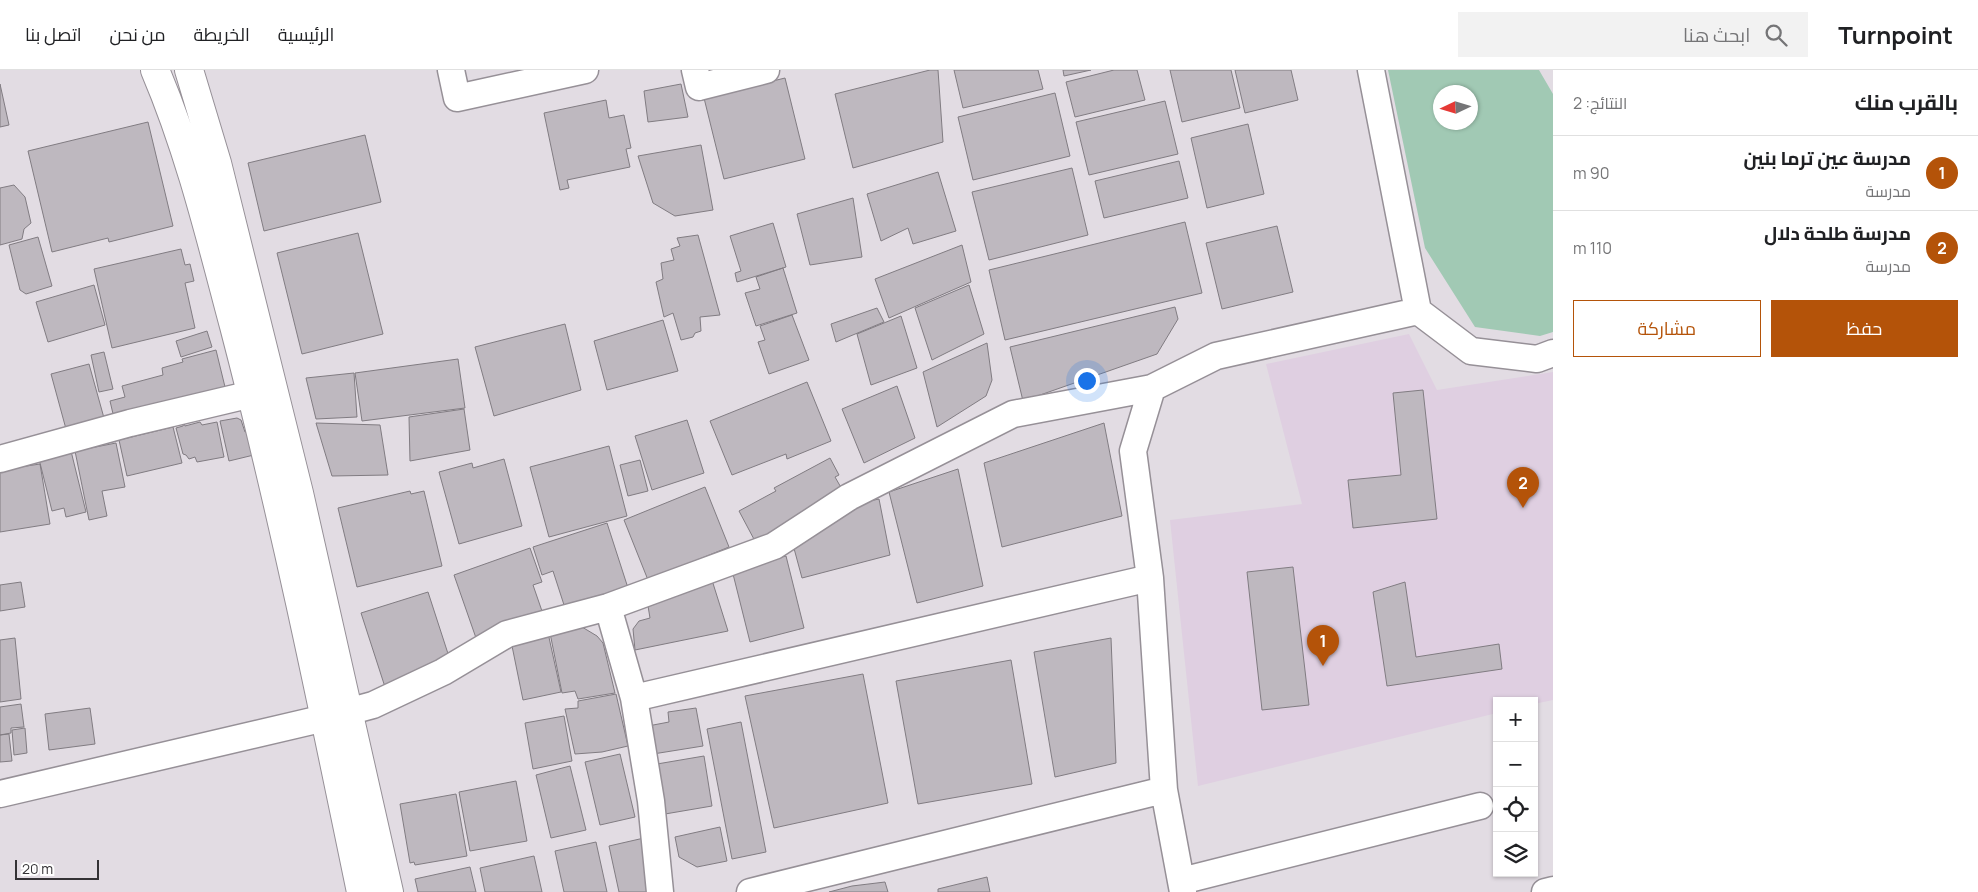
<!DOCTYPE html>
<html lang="ar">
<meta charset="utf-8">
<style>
body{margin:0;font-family:Manrope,Cairo,sans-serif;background:#f2f2f2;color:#202124;direction:rtl}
.controls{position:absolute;right:15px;bottom:15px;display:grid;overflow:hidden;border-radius:0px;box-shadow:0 1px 4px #0004}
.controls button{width:45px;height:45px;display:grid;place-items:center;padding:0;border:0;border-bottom:1px solid #e0e0e0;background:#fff;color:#202124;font:25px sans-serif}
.compass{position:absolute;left:1433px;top:15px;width:45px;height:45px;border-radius:50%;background:#fff;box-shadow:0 1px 4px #0004;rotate:266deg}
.scale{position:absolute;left:15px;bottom:12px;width:84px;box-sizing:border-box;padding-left:5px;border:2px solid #343235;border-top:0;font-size:14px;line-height:18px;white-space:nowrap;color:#343235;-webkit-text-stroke:4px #fff;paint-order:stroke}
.you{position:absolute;left:1086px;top:310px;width:18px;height:18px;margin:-12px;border:4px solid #fff;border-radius:50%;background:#1a73e8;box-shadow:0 0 0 8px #1a73e833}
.badge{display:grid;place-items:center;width:32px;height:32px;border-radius:50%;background:#b45309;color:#fff;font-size:16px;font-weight:700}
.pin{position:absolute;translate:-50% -41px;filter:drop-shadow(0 1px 2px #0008)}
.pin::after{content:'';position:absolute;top:26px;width:18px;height:15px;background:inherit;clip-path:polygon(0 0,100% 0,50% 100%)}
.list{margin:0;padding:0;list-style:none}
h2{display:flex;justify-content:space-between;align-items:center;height:65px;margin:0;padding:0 20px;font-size:21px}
h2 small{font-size:16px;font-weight:400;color:#757577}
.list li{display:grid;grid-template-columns:32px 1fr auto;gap:15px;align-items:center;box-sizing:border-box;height:75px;padding:0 20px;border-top:1px solid #e0e0e0}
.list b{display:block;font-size:19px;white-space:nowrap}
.list p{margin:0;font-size:16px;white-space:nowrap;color:#757577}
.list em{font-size:16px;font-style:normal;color:#757577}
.actions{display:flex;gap:10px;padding:15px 20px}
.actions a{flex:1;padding:11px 0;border:1px solid #b45309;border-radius:0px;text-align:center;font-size:18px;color:#b45309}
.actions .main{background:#b45309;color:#fff}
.icon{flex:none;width:28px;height:28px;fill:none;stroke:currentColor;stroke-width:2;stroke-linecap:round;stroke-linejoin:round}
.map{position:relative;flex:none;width:1553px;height:822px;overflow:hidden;direction:ltr}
header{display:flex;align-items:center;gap:30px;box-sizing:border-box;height:70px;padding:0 25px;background:#fff;border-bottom:1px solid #e0e0e0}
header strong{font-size:24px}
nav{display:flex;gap:28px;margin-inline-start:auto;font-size:18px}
.search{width:350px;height:45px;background:#f2f2f2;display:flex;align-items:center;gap:12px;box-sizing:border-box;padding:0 18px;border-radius:0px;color:#757577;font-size:19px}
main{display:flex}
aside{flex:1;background:#fff}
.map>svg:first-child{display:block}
.education{fill:#dfcfe1}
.green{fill:#a1c9b4;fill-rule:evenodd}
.building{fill:#beb8bf;stroke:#817c82}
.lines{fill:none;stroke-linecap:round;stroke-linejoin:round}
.street-casing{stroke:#969097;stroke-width:29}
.primary-casing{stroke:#969097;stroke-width:30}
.street{stroke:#fff;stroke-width:26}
.primary{stroke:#fff;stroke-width:28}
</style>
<header>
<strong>Turnpoint</strong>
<div class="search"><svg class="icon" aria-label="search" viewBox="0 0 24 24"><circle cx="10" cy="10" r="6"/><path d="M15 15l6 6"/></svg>ابحث هنا</div>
<nav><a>الرئيسية</a><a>الخريطة</a><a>من نحن</a><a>اتصل بنا</a></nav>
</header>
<main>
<aside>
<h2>بالقرب منك<small>النتائج: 2</small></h2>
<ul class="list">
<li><span class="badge">1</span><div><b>مدرسة عين ترما بنين</b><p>مدرسة</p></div><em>90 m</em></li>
<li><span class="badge">2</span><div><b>مدرسة طلحة دلال</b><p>مدرسة</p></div><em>110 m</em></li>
</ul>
<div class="actions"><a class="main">حفظ</a><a>مشاركة</a></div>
</aside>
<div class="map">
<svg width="1553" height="822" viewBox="0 0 1553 822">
<rect width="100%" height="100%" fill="#e2dce3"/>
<path class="education" d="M1409,264l28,56 116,-18v328l-19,4v-3h-37v12l-299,73 -28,-266 132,-16 -36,-140z"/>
<path class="green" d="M1388,0h151l14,24v238l-13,4 -65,-9 -50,-79zM1440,22h30v30h-30z"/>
<path class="building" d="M930,0h8l5,72 -90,26 -18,-74z
M954,0h84l5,19 -80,19z
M1063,0h28l-27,6z
M1114,0h23l8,30 -70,17 -9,-35z
M1170,0h61l9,38 -58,14z
M1235,0h56l7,30 -53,13z
M785,8l20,81 -81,20 -20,-81z
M0,14l9,41 -9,2z
M681,14l7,33 -40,5 -4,-31z
M1055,23l15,63 -97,24 -15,-63z
M606,30l3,18 15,-3 7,33 -5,1 4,18 -63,13 2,8 -9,2 -16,-77z
M1165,31l13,53 -89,21 -13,-53z
M148,52l25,104 -64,16 -1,-4 -56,14 -24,-101z
M1248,54l16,70 -57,14 -16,-70z
M365,65l16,67 -117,29 -16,-68z
M701,75l12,65 -38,6 -22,-13 -15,-47z
M1179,91l9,37 -84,20 -9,-37z
M1072,98l16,67 -99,25 -17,-68z
M938,102l18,59 -43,13 -5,-16 -27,13 -14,-47z
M14,115l11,12 6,26 -7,6 -2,10 -22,6v-57z
M853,128l9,59 -52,8 -13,-51z
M1185,152l17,71 -197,47 -16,-70z
M773,153l13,44 -49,15 -2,-9 6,-2 -11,-35z
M1277,156l16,66 -71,17 -16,-66z
M358,163l25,101 -81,20 -25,-101z
M698,165l22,80 -20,2 1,14 -6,2 -2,4 -12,3 -8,-27 -9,4 -8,-35 7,-3 -2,-16 13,-3 -3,-11 9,-3 -3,-8z
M38,167l14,49 -26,8 -6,-4 -11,-45z
M962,175l9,37 -82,36 -14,-39z
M181,179l4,16 5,-1 4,17 -9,2 10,45 -83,20 -18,-79z
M783,198l14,45 -41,13 -11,-33 15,-4 -4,-12z
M94,215l11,40 -57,17 -12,-40z
M969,215l15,49 -52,26 -17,-52z
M1175,237l3,12 -21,35 -134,47 -13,-54z
M877,238l7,14 -48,20 -5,-18z
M792,245l17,45 -40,14 -11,-32 7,-2 -5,-14z
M901,246l16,52 -46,17 -14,-51z
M663,250l15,51 -71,19 -13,-49z
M565,254l16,66 -87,26 -19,-69z
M207,261l5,16 -31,10 -5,-16z
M987,273l5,37 -6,16 -49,31 -14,-55z
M216,280l10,41 -112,27 -4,-17 15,-4 -3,-11 41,-11 -1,-7 21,-6 -1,-3z
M104,282l9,37 -14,3 -8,-37z
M458,289l7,49 -103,13 -7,-48z
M89,294l15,54 -38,11 -15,-55z
M354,303l3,44 -41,2 -10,-41z
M807,312l24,59 -44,18 -1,-5 -54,21 -22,-54z
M897,316l18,52 -51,25 -22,-54z
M1423,320l14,129 -84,9 -5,-48 53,-5 -8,-82z
M464,339l6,41 -60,11 -1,-44z
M237,348l4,2 4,12 10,-1 3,23 -29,7 -9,-40z
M687,350l17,53 -52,17 -17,-54z
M200,352l2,3 15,-3 7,35 -27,5 -2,-5 -6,2 -3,-4 -3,-1 -7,-26 7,-2 1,-3 1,3z
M316,353l64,2 8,50 -56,1z
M1104,353l18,93 -120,31 -18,-84z
M173,357l9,36 -55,13 -8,-36z
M116,373l9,44 -23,4 5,25 -18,4 -14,-69z
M609,376l18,70 -78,21 -19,-70z
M71,381l15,61 -20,5 -2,-9 -12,3 -13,-52z
M830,388l9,17 -4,2 8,14 -87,52 -17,-32 37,-20 -2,-3z
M504,389l18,67 -63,18 -20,-72 33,-9 1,5z
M640,390l8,31 -20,5 -8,-31z
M40,394l10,60 -50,8v-62z
M958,399l25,117 -66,17 -28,-111z
M705,417l24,60 -81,33 -24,-60z
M410,421l1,3 13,-3 18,75 -85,21 -19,-79z
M879,429l11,56 -88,23 -10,-37 68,-38z
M607,453l21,65 -63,20 -12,-37 -11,4 -9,-28z
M530,478l12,34 -9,3 10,29 -67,24 -22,-63z
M786,486l18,72 -54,14 -18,-72z
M1293,497l16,138 -47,5 -15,-138z
M711,507l17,54 -93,19 -2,-21 6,-8 11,-3 -2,-12z
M21,512l4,25 -25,4v-26z
M1405,512l11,75 83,-13 3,25 -115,17 -14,-94z
M428,522l24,74 -67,21 -24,-74z
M582,557l15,9 6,7 12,50 -37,6 -3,-8 -13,2 -13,-65z
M548,563l13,59 -38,8 -12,-59z
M15,568l6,61 -21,3v-62z
M1111,568l5,125 -61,14 -21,-125z
M1011,590l21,124 -114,20 -22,-123z
M863,604l25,129 -114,25 -29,-132z
M616,624l12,52 -26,6 -27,2 -10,-45 13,-1v-7z
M21,634l3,23 -13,1v5l-11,2v-28z
M90,638l5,36 -46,6 -4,-36z
M696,638l7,38 -50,8 -5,-28 21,-4 -1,-10z
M564,646l8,45 -39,8 -8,-46z
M741,652l25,130 -34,7 -25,-130z
M25,658l2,25 -13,2 -2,-25z
M9,664l3,27 -12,1v-27z
M620,684l15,63 -35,8 -15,-63z
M704,686l8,50 -47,8 -8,-50z
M570,696l16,64 -35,8 -15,-63z
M516,711l11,60 -57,10 -11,-59z
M456,724l11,62 -52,9 -1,-3 -4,1 -10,-59z
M720,757l7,34 -30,6 -18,-10 -4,-20z
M644,768l12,54h-37l-10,-46z
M596,772l11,50h-43l-9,-41z
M534,786l8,36h-57l-5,-24z
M470,797l6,25h-58l-3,-13z
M987,807l3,15h-52v-3z
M885,812l3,10h-59l23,-6z"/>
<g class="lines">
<g class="street-casing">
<path id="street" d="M451,0l6,28 128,-28
M695,0l4,17 67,-17
M1371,0l47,241
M0,389l130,-36 122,-29
M608,537l26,91 17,103 9,91
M634,628l516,-120
M0,724l325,-76 48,-13 70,-33 64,-38 101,-27 166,-61 75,-49 164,-83 139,-26
M1181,811l299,-75
M750,822l414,-102
M1183,822l-19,-102 -14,-212 -17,-127 19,-63 64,-32 202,-45 53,40 66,8 16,-6
M1545,822l8,-2"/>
</g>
<g class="primary-casing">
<path id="primary" d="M155,0c35,82 56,170 79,256 49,187 88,377 127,566
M189,0l28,93 82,330 90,399"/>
</g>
<use href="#street" class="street"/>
<use href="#primary" class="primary"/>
</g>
</svg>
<div class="controls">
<button>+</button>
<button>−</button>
<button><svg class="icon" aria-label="locate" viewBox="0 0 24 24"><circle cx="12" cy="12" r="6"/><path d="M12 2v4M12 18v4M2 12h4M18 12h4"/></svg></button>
<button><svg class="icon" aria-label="layers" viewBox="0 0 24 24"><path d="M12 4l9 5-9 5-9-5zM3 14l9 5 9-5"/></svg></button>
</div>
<svg class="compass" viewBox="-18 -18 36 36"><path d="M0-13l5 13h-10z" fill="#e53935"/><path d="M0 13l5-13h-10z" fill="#757577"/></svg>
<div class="scale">20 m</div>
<div class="you"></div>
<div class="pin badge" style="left:1323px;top:596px">1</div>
<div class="pin badge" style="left:1523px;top:438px">2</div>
</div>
</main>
